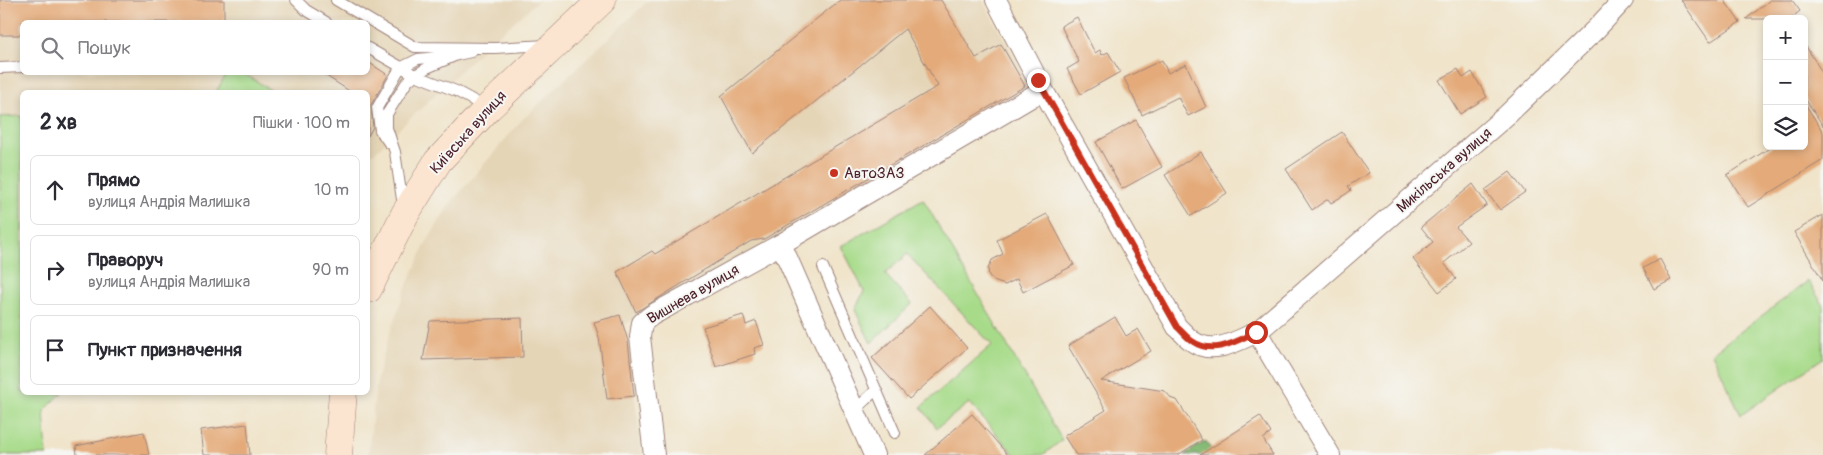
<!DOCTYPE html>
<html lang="uk">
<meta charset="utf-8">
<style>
body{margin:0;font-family:Pangolin,sans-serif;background:#f7f7f7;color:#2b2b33}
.controls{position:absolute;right:15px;top:15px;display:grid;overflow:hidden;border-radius:8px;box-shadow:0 2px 8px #0003}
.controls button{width:45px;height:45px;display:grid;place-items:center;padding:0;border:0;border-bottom:1px solid #e1e1e2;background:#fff;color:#2b2b33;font:25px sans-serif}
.stop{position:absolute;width:15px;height:15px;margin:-11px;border:4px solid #c8321e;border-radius:50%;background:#fff}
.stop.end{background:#c8321e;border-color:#fff;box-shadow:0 1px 5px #0008}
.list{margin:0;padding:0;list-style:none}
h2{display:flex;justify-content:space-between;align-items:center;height:65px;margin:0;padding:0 20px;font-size:21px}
h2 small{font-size:16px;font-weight:400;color:#7c7c81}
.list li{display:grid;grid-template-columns:32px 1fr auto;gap:15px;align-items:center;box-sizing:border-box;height:70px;margin:0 10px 10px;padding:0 10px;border:1px solid #e1e1e2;border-radius:8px}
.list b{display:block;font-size:19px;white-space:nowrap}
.list p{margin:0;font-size:16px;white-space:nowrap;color:#7c7c81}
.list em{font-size:16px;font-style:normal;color:#7c7c81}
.icon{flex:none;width:28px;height:28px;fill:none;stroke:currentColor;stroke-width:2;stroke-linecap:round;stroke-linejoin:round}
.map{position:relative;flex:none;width:1823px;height:455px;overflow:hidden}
.search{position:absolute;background:#fff;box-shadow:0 2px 8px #0003;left:20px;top:20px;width:350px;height:55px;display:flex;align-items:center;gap:12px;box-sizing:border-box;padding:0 18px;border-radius:8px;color:#7c7c81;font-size:19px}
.panel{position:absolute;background:#fff;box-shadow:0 2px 8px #0003;left:20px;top:90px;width:350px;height:305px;border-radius:8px}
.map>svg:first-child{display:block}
.built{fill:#e5d5b7}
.green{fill:#a7db8a;stroke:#787d5a}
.forest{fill:#85bb76;stroke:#686d50}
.building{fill:#e4aa79}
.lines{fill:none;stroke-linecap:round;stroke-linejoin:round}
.lane-casing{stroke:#9d827a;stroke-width:12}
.street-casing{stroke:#9d827a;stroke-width:22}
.secondary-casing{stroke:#9d827a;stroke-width:29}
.lane{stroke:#fff;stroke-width:10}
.street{stroke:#fff;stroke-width:20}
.secondary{stroke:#fce5d0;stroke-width:28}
.route{stroke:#c8321e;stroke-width:6}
.poi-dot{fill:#c8321e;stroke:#f6f6f2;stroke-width:2}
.labels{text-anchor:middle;stroke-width:4;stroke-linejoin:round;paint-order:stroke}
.street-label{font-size:15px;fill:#4a1f2b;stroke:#f6f6f2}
.poi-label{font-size:15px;fill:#4a1f2b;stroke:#f6f6f2;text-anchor:start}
</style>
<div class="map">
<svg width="1823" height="455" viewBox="0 0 1823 455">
<rect width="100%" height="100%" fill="#f6f6f2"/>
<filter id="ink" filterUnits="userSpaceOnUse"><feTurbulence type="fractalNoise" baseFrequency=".02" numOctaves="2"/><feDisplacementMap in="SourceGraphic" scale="10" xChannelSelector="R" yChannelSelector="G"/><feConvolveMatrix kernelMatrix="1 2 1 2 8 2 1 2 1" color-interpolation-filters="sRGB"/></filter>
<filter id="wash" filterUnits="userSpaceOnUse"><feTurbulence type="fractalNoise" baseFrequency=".0096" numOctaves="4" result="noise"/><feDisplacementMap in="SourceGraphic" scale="20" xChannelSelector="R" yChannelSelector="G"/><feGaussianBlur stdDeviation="1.12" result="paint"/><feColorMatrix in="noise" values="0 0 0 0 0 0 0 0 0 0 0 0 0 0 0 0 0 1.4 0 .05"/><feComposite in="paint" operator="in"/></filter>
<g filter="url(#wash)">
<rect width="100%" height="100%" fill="#f0e4ca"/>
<path class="built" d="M0,0h539l-55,48 -111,106 -5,-2v-60h-94l-31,-19 125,-1v-50h-346v50l205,1 -11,19h-194v24l-22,1z
M649,0h333l50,89 -409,236 6,27 13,103h-274l9,-77 12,-43 18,-50 19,-42 24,-39 70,-82z"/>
<path class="green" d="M227,73h16l31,19h-58z
M22,116v276l40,1 -18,18 3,44h-47v-338z
M923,199l139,241 -19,15h-28l-46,-52 -32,25 -16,-21 71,-62 -85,-91 -22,20 27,30 -41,39 -16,-33 9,-19 -23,-45z
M1808,281l15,24v53l-82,57 -29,-62z"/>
<path class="forest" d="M1206,441l8,14h-30z"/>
<g id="blocks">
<path class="building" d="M0,0h224v22h-202v13h-22z
M840,0h101l35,58 25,-14 24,42 -261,153 -13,2 -115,71 -19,-40 35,-21 3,3 283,-168 -33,-57 -153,124 -31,-57z
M1681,0h43l16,22 -30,20z
M1770,0h22l8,11 -10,8h-44z
M1077,17l18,36 5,-3 2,5 6,-3 12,20 -39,22 -14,-25 12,-7 -18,-36z
M1804,43l19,31v52l-19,-29z
M1162,60l6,13 18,-9 20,43 -18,9 -10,-19 -36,18 -18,-37z
M368,62l20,13 -17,30 2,22 -5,9v-44h-17l-31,-20h48z
M1458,69l5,9 9,-6 15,25 -27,17 -21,-34z
M1804,102l19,30v28l-75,47 -21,-32 46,-29h31z
M1136,120l26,47 -40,22 -26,-47z
M1342,132l27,41 -21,13 3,4 -5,4 -15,9 -3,-4 -16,11 -26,-41z
M1201,152l26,41 -36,23 -26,-41z
M1510,172l15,20 -25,18 -15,-20z
M1473,184l14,21 -31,22 13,15 -25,21 12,16 -17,13 -26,-33 20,-17 -12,-15z
M1047,214l27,51 -51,27 -6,-13 -12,6 -9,-3 -7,-6 -1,-7 4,-9 11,-6 -6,-14z
M1823,215v66l-29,-49z
M1660,259l11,21 -17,9 -11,-21z
M930,306l37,42 -58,51 -37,-41z
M620,315l8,26 6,55 -27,3 -8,-62 -5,-15z
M743,315l3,10 10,-4 8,24 -10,3 1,6 -39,13 -13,-40z
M1115,317l11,19 12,-7 13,22 -50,30 64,10 7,8 5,1 25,40 -24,15h-102l-12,-19 42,-26 -38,-64z
M522,318l1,39 -100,3 7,-39z
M972,414l36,41h-83z
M1260,416l11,17 -8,6 10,16h-73z
M247,424l3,31h-46l-3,-25z
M144,432l5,23h-72l-1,-9z"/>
</g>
</g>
<g filter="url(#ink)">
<use href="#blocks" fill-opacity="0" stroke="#9d827a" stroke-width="1"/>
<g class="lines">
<g class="lane-casing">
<path id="lane" d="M296,0l10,10 20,12
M336,0l79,47 80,1 52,-3
M368,48l47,27 41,16 31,17
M0,68l22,-1
M389,143l-9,-13 -3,-22 23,-40 18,-9 29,-3
M403,206l-8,-54 -8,-24v-14l20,-32 8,-7 12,-7 30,-13 14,-3
M823,267l72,166
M855,410l21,-20"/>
</g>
<g class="street-casing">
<path id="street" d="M996,0l47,90 134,237c5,4 9,10 15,14 21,15 45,0 65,-9l251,-218 89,-86 26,-28
M781,244l93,211
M1257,332l73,123
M654,455l-14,-118 2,-14 10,-8 129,-71 262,-154"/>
</g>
<g class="secondary-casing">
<path id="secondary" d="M368,289l37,-75 33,-53 50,-53 114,-108
M338,455l5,-63"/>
</g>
<use href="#lane" class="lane"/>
<use href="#street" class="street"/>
<use href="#secondary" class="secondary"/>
</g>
</g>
<g class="lines" filter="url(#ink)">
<path class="route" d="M1038,80l139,247c5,4 9,10 15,14 21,15 45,0 64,-9"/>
</g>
<circle class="poi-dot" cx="834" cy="173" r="5"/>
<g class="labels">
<g class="street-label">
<text transform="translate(468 132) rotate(-48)" y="5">Київська вулиця</text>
<text transform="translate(1444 170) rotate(-41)" y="5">Микільська вулиця</text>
<text transform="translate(693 294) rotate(-30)" y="5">Вишнева вулиця</text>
</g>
<g class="poi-label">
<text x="844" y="178">АвтоЗАЗ</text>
</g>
</g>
</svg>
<div class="controls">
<button>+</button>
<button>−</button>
<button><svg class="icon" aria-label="layers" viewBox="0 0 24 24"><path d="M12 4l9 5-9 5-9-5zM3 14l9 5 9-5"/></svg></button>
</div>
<div class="stop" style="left:1256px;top:332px"></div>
<div class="stop end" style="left:1038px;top:80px"></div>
<div class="search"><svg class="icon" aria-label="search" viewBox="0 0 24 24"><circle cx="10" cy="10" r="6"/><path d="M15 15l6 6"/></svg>Пошук</div>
<section class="panel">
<h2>2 хв<small>Пішки · 100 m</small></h2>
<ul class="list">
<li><svg class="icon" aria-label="ahead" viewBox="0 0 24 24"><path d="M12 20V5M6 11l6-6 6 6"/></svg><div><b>Прямо</b><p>вулиця Андрія Малишка</p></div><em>10 m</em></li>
<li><svg class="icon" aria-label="right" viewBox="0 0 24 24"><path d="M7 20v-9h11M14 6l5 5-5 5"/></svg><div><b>Праворуч</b><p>вулиця Андрія Малишка</p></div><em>90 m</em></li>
<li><svg class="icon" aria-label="arrive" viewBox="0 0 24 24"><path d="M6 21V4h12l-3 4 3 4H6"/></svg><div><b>Пункт призначення</b></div></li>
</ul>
</section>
</div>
